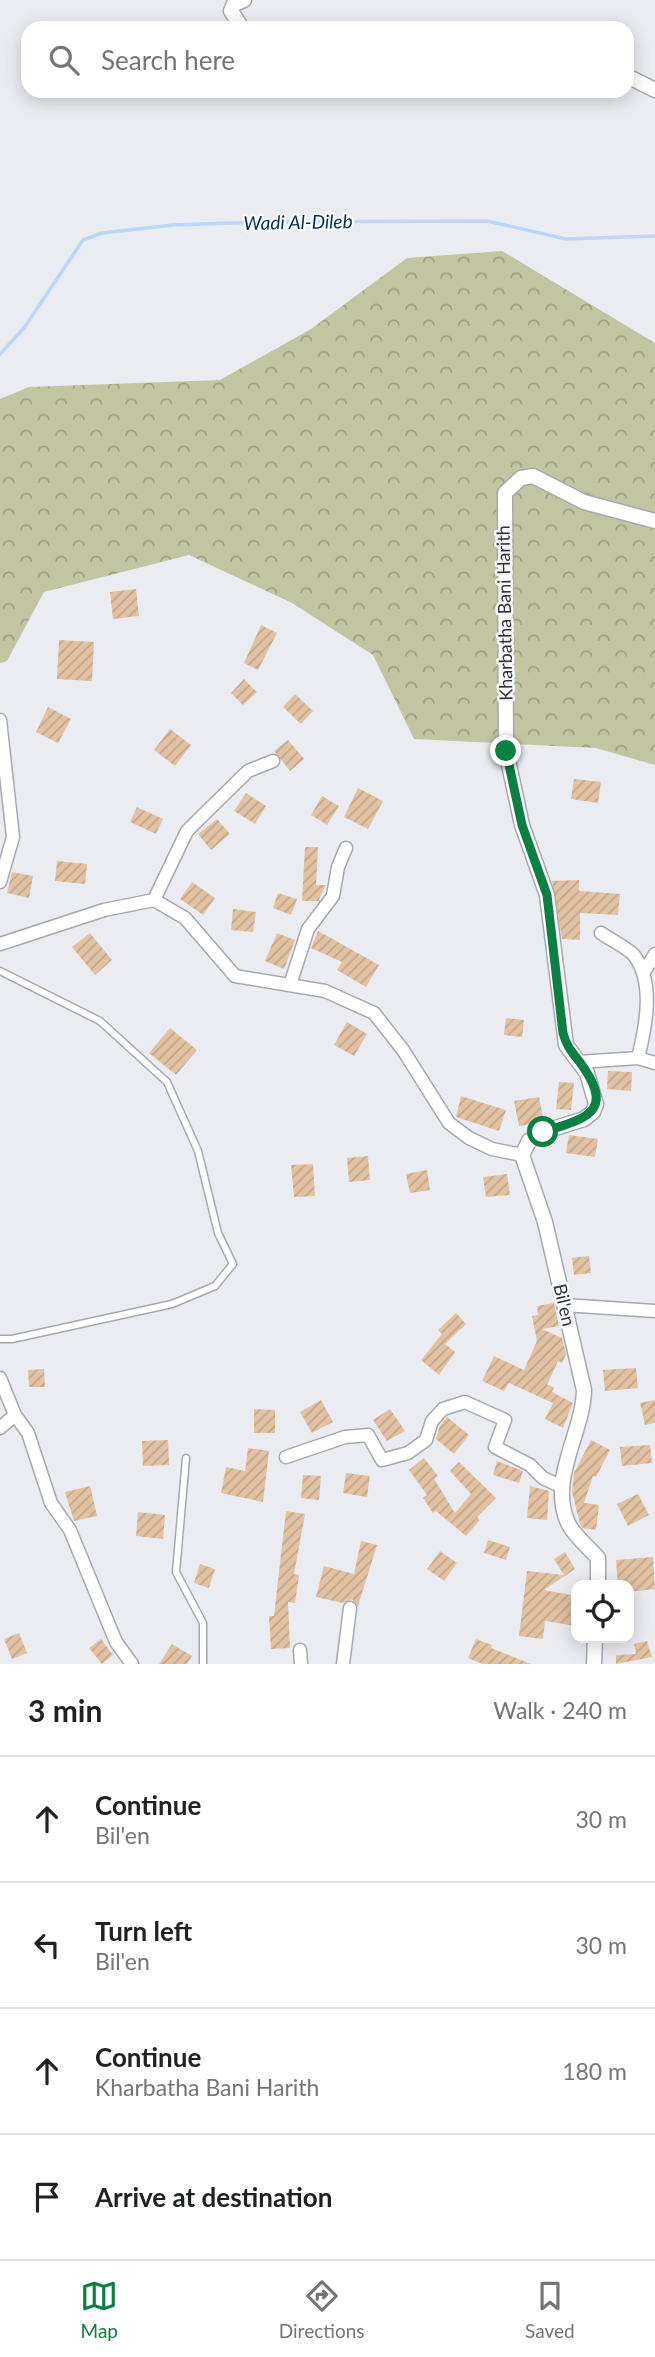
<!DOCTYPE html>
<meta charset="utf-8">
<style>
body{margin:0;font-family:Lato,sans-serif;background:#f2f2f2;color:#202124}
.controls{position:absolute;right:21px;bottom:21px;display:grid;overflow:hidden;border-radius:14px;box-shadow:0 4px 18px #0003}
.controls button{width:63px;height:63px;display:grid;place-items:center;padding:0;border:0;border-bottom:2px solid #e0e0e0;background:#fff;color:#202124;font:35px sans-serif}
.stop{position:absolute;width:21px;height:21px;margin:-16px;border:5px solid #0b8043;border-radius:50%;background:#fff}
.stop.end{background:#0b8043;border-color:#fff;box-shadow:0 2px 7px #0008}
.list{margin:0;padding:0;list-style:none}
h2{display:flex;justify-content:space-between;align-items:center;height:91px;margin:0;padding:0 28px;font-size:30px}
h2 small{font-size:23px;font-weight:400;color:#757577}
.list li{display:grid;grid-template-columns:46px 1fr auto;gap:21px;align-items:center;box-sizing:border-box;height:126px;padding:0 28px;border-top:2px solid #e0e0e0}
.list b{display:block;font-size:26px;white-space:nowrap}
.list p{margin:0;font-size:23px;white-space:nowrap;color:#757577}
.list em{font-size:23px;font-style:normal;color:#757577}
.icon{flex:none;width:38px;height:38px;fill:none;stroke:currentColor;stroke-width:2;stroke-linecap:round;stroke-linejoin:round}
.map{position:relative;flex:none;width:655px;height:1664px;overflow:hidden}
.search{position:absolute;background:#fff;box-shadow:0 4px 18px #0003;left:21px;right:21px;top:21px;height:77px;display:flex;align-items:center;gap:18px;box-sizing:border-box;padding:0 24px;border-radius:21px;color:#757577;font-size:26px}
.sheet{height:595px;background:#fff}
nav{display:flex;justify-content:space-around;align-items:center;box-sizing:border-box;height:98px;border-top:2px solid #e0e0e0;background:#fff;font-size:19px;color:#757577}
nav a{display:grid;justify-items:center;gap:4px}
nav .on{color:#0b8043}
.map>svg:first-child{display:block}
.forest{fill:url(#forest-crowns)}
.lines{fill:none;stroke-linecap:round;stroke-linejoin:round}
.stream{stroke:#bad7f9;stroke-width:3.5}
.building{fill:url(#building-hatch)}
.service-casing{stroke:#a7a8ae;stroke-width:9}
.minor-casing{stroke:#a7a8ae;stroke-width:15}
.tertiary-casing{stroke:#a7a8ae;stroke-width:17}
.service{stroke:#fff;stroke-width:6}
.minor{stroke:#fff;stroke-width:12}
.tertiary{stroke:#fff;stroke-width:14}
.route{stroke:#0b8043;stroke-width:9}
.labels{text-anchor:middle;stroke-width:5;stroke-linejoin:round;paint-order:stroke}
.street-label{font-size:18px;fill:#323336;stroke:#f8f9ff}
.water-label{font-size:19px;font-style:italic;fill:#042f58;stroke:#f8f9ff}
</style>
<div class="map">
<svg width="655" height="1664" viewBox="0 0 655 1664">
<defs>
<pattern id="forest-crowns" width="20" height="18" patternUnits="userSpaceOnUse" patternTransform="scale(1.75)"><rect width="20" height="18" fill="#c1c5a1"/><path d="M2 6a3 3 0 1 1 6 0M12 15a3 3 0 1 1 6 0" fill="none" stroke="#9da184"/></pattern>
<pattern id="building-hatch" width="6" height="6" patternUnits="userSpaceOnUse" patternTransform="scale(1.75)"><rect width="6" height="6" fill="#e2c2a2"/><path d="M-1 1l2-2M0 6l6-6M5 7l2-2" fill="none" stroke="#c2a78c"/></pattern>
</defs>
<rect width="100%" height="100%" fill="#eaecf2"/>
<path class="forest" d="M502,251l153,92v422l-59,-17 -182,-9 -41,-84 -81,-52 -103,-48 -145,37 -37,69 -7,2v-264l29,-12 191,-7 91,-51 96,-71z"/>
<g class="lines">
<path class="stream" d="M0,354l24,-26 59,-88 19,-7 71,-8 88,-3 226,-1 79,18 89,-3"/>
</g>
<path class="building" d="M136,589l3,27 -26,3 -3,-27z
M261,625l16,8 -19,37 -14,-7z
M59,640l35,2 -2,39 -35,-2z
M244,679l13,13 -14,13 -12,-12z
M295,694l18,17 -12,13 -18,-17z
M48,707l23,12 -13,24 -22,-11z
M170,729l21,16 -16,21 -21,-16z
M288,740l16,19 -14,12 -16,-20z
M574,779l27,3 -3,21 -27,-4z
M358,788l25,13 -15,28 -24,-12z
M246,793l20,13 -11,18 -21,-13z
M322,796l17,10 -12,19 -16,-10z
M137,807l26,12 -7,15 -26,-12z
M217,819l13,15 -19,16 -13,-16z
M305,847h13l-2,38h10l-8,16h-16z
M57,861l30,3 -2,20 -30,-3z
M12,872l21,4 -4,22 -22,-5z
M579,880v11l41,3 -2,21 -38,-2v27l-18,-1 -10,-58z
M192,882l23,16 -12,17 -23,-16z
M278,893l19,6 -6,16 -18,-7z
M233,909l23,3 -3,20 -22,-2z
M318,931l61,34 -13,22 -29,-17 5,-8 -31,-14z
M90,933l22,27 -17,15 -23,-28z
M277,933l18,7 -11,29 -19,-8z
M506,1018l18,2 -2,17 -18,-2z
M347,1022l20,12 -13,22 -20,-11z
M170,1028l27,22 -21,25 -27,-22z
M608,1071l24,1 -1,19 -24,-2z
M559,1082l15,1 -3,27 -15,-1z
M461,1096l45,14 -7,21 -43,-14z
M539,1097l5,25 -25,4 -5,-25z
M569,1135l29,4 -3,18 -29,-4z
M368,1156l2,24 -21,2 -2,-24z
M313,1164l2,32 -21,1 -3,-32z
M427,1170l3,20 -20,3 -4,-19z
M507,1174l3,21 -24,2 -3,-20z
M589,1256l2,17 -17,2 -2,-17z
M554,1303l5,23 -17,3 20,9 4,16 -4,9 -4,-2 -11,24 7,2 -2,5 21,11 -10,25 -18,-9 8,-16 -44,-20 -5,8 -22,-10 12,-25 30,14 13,-29 -5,-25 6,-1 -1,-9z
M456,1313l10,11 -21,20 10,8 -16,23 -18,-15 21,-26 -4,-4z
M636,1368l2,20 -33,3 -2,-21z
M44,1369l1,18h-16l-1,-17z
M321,1400l12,22 -21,11 -12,-21z
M655,1400v23l-10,2 -5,-22z
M254,1409l21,1v23h-21z
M390,1409l15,22 -18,10 -14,-21z
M447,1417l22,18 -15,19 -18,-15 4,-13z
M168,1440l1,25 -26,1 -1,-25z
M591,1440l19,10 -14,27 -3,-1 -9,27 15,2 -3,25 -13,-2 -3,-4 -8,-32 2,-19z
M650,1445l2,18 -30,3 -2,-19z
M248,1448l21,3 -6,51 -42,-9 5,-26 19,4z
M424,1458l14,18 -4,3 21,34 16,-19 -21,-23 9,-9 37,36 -19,19 3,3 -14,16 -30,-25 -3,2 -10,-15 4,-3 -18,-25z
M497,1461l26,10 -4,12 -26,-8z
M346,1473l24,3 -3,21 -24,-4z
M303,1475l18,1 -2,24 -18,-2z
M90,1486l7,30 -23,5 -9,-29z
M530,1486l19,5 -2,29 -20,-2z
M638,1494l11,21 -21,11 -11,-22z
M286,1511l19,3 -11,60 5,1 -4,28 -7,-1 2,46 -19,1 -2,-33h5z
M138,1512l27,3 -2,24 -27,-3z
M488,1540l22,7 -4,13 -22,-7z
M361,1541l16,4 -19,61 -6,-7 -9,4 -27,-6 8,-31 30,8z
M440,1551l17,12 -13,18 -17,-12z
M565,1552l10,17 -31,21 32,6v30l-31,-5 -2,18 -24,-3 8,-65 37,4 -10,-16z
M653,1557l2,32 -26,3v-7h-11l-2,-25z
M200,1564l15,5 -6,19 -15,-5z
M19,1633l8,20 -15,6 -8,-20z
M101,1639l12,16 -11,9 -13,-16z
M476,1639l16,6 -1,3 40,16h-48l-15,-6z
M647,1641l5,16 -36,7v-9l20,-1 -2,-10z
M172,1644l20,12 -5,8h-28z"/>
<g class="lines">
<g class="service-casing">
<path id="service" d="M0,971l100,50 67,61 31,69 20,82 15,31 -18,22 -43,18 -160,35h-12
M186,1458l-10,114 27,51v41"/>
</g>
<g class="minor-casing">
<path id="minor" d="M0,720l13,117 -13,45
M154,900l33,-69 61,-60 25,-10
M601,933c10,7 23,13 32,21 22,27 13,72 5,104
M0,944l104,-34 50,-10 31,18 50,58 90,15 49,22 29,37 46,73 20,15 23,11 30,6
M646,969l9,-15
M290,985l18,-56 25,-33 5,-29 8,-19
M579,1062l59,-4 17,5
M564,1305l91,6
M0,1378l15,37 -15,13
M15,1415l13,18 23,70 19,27 46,112 16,22
M286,1457l59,-20 23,-2 14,25 26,-7 18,-13 6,-19 11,-12 22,-7 40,18 -10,27 35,18 13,13 17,8
M300,1650l1,14
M343,1664l7,-56"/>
</g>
<g class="tertiary-casing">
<path id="tertiary" d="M242,28l-11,-17 3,-7 10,-4
M627,76l28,14
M598,1585v-27c-9,-10 -23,-22 -29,-33 -22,-44 14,-91 15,-135l-39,-168 -23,-67 7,-14 14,-9 41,-13 9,-7 3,-8 -9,-31 -21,-28 -19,-150 -25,-70 -16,-74 -1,-258 16,-15 12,-2 51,26 71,19
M594,1664l1,-26"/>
</g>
<use href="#service" class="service"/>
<use href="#minor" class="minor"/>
<use href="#tertiary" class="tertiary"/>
</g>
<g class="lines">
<path class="route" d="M506,751l16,74 25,70 16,138c3,12 8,18 16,28 38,51 8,57 -36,71"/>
</g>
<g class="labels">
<g class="street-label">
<text transform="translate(505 613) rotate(-91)" y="6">Kharbatha Bani Harith</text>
<text transform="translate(564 1305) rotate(77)" y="6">Bil'en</text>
</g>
<g class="water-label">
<text transform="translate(298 222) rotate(-1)" y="7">Wadi Al-Dileb</text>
</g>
</g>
</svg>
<div class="controls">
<button><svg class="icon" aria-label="locate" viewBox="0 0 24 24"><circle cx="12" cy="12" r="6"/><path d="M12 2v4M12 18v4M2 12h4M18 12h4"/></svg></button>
</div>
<div class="stop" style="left:543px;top:1132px"></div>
<div class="stop end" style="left:506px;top:751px"></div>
<div class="search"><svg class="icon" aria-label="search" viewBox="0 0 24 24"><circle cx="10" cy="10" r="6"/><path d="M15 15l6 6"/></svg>Search here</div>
</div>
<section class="sheet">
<h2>3 min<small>Walk · 240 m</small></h2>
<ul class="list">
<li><svg class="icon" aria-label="ahead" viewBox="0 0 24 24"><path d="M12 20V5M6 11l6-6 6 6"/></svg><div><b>Continue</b><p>Bil'en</p></div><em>30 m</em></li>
<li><svg class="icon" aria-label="left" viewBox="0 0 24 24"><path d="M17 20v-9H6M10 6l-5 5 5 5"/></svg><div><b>Turn left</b><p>Bil'en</p></div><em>30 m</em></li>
<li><svg class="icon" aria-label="ahead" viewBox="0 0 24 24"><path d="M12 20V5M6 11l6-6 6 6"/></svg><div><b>Continue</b><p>Kharbatha Bani Harith</p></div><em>180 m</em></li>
<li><svg class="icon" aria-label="arrive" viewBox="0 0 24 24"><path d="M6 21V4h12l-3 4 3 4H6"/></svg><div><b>Arrive at destination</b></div></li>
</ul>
</section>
<nav>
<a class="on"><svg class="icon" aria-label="map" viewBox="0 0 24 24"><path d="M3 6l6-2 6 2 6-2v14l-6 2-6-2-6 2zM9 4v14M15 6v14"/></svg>Map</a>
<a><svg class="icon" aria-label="directions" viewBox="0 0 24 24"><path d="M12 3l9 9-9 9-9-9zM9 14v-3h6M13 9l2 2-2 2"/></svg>Directions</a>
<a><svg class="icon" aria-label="saved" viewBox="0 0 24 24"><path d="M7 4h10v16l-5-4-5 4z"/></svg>Saved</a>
</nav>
